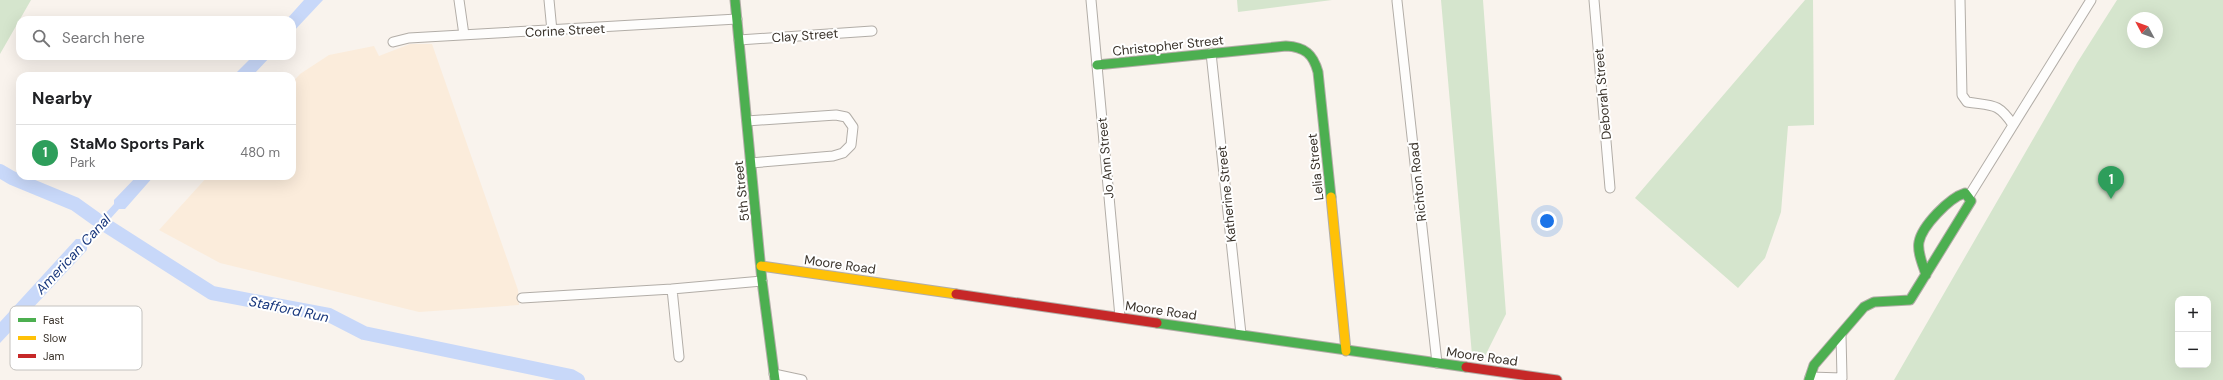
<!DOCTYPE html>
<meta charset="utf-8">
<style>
body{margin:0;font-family:"DM Sans",sans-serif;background:#f2f2f2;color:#202124}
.controls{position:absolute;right:12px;bottom:12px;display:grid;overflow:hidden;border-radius:8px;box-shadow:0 4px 16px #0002}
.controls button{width:36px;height:36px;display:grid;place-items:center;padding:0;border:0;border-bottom:1px solid #e0e0e0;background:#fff;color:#202124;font:20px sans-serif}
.compass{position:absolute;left:2127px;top:12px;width:36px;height:36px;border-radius:50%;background:#fff;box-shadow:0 4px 16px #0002;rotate:311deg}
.you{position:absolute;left:1547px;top:221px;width:14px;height:14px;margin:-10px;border:3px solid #fff;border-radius:50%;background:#1a73e8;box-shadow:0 0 0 6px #1a73e833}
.badge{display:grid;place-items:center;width:26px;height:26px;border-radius:50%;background:#7c766e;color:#fff;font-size:13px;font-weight:700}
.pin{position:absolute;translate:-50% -33px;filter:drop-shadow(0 1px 2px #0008)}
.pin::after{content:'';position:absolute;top:21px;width:14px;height:12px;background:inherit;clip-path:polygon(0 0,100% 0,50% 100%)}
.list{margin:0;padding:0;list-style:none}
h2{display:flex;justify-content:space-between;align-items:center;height:52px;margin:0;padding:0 16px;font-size:17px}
h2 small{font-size:13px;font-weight:400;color:#757577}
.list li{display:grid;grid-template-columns:26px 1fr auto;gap:12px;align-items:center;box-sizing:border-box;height:56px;padding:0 16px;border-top:1px solid #e0e0e0}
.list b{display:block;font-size:15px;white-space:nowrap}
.list p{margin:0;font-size:13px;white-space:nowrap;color:#757577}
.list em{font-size:13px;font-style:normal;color:#757577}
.icon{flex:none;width:22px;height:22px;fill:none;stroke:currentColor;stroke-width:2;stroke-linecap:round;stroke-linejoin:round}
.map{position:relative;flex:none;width:2223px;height:380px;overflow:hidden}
.search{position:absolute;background:#fff;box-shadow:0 4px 16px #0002;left:16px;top:16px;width:280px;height:44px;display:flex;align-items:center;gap:10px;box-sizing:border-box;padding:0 14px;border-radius:12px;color:#757577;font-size:15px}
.panel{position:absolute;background:#fff;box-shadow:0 4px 16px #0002;left:16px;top:72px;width:280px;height:108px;border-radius:12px}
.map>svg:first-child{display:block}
.built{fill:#fbecdb}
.green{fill:#d5e5cd;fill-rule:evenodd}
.water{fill:#c8d8f9}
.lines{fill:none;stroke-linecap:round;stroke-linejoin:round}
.river{stroke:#c8d8f9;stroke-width:14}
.street-casing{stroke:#b2ada7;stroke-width:11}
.fast-casing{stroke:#b2ada7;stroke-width:11}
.slow-casing{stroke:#b2ada7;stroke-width:11}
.jam-casing{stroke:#b2ada7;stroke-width:11}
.street{stroke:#fefdfc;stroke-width:9}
.fast{stroke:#4caf50;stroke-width:9}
.slow{stroke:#ffc107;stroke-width:9}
.jam{stroke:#c62828;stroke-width:9}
.labels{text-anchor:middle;stroke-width:4;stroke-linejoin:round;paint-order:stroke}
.street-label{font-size:13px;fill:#39322a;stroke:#fff}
.water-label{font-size:14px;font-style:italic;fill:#18377d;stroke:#fff}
.key{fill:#fff;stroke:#c4c2bf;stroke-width:1}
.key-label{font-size:11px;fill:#39322a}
</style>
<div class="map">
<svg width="2223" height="380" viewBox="0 0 2223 380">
<rect width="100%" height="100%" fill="#f9f3ed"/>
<path class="built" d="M410,44h22l86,246 1,15 -100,7 -199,-49 -61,-33 49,-54h84v-93l8,-9 29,-19 45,-9 5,10z"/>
<path class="green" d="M0,0h31l-31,54z
M1237,0h95l-94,12z
M1441,0h42l23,314 -22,44 -12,-3z
M1805,0h8l1,125 -26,1 -7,86 -16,46 -27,30 -103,-90z
M2117,0h106v380h-329l183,-317zM2133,18h24v24h-24zM2178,299h30v66h-30z"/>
<path class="water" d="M304,0h19l-31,33v-13h-6z
M253,56h18l-19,20h-19z
M137,176h17l-29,33h-6l-32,36v5l-87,93v-21l76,-83h6l32,-35v-4z"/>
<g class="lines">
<path class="river" d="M0,171l12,7 63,26 21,15
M107,226l105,67 117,22 35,18 207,43 7,4"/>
<g class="street-casing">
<path id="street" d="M459,0l5,35
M549,0l3,31
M1091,0l29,317
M1594,0l16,188
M1960,0l2,95 5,7c25,4 31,0 46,23
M1397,1l40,362
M739,40l133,-9
M393,42l16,-4 328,-19
M1211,53l30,281
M747,121l89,-6 10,2 7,10 -2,18 -8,8 -10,3 -82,7
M1969,196l122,-196
M672,289l7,68
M522,298l150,-9 90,-8
M774,374l28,6
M1810,377l32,1 -1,-43"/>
</g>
<g class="fast-casing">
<path id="fast" d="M735,0l27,281 13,99
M1097,65l189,-19c19,1 27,8 32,26l13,125
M1157,323l309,44
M1809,380l5,-15 50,-58 10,-5 36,-2 61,-99 -6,-8c-16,5 -43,33 -46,49 -2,10 4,23 7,33"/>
</g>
<g class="slow-casing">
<path id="slow" d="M1331,197l15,154
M761,266l195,28"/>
</g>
<g class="jam-casing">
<path id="jam" d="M956,294l201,29
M1466,367l91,13"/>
</g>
<use href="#street" class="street"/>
<use href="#fast" class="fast"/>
<use href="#slow" class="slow"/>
<use href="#jam" class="jam"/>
</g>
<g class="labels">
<g class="street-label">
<text transform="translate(565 30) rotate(-3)" y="5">Corine Street</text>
<text transform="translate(805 35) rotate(-4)" y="5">Clay Street</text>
<text transform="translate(1168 45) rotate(-6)" y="5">Christopher Street</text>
<text transform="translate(1602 94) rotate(-95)" y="5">Deborah Street</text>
<text transform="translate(1105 158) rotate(-95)" y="5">Jo Ann Street</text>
<text transform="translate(1315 167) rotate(-96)" y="5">Lelia Street</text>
<text transform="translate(1417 182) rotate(-96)" y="5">Richton Road</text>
<text transform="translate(741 191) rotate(-96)" y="5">5th Street</text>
<text transform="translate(1226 194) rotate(-96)" y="5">Katherine Street</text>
<text transform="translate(840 264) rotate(8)" y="5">Moore Road</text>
<text transform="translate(1161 310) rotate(8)" y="5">Moore Road</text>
<text transform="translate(1482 356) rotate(8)" y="5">Moore Road</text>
</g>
<g class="water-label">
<text transform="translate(73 254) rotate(-47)" y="5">American Canal</text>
<text transform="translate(289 309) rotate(12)" y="5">Stafford Run</text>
</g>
</g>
<rect x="10" y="306" width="132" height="64" rx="6" class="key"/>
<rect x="18" y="318" width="18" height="4" fill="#4caf50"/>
<rect x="18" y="336" width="18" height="4" fill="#ffc107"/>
<rect x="18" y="354" width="18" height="4" fill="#c62828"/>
<g class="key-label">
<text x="43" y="324">Fast</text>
<text x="43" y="342">Slow</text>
<text x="43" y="360">Jam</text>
</g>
</svg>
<div class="controls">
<button>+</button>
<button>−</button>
</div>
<svg class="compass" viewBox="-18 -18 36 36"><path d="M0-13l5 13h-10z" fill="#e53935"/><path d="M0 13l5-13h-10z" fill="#757577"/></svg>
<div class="you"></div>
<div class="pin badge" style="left:2111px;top:199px;background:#2e9e5b">1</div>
<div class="search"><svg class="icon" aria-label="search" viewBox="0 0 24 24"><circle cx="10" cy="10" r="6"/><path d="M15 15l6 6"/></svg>Search here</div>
<section class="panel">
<h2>Nearby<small></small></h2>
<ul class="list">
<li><span class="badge" style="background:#2e9e5b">1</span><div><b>StaMo Sports Park</b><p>Park</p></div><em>480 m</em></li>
</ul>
</section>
</div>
